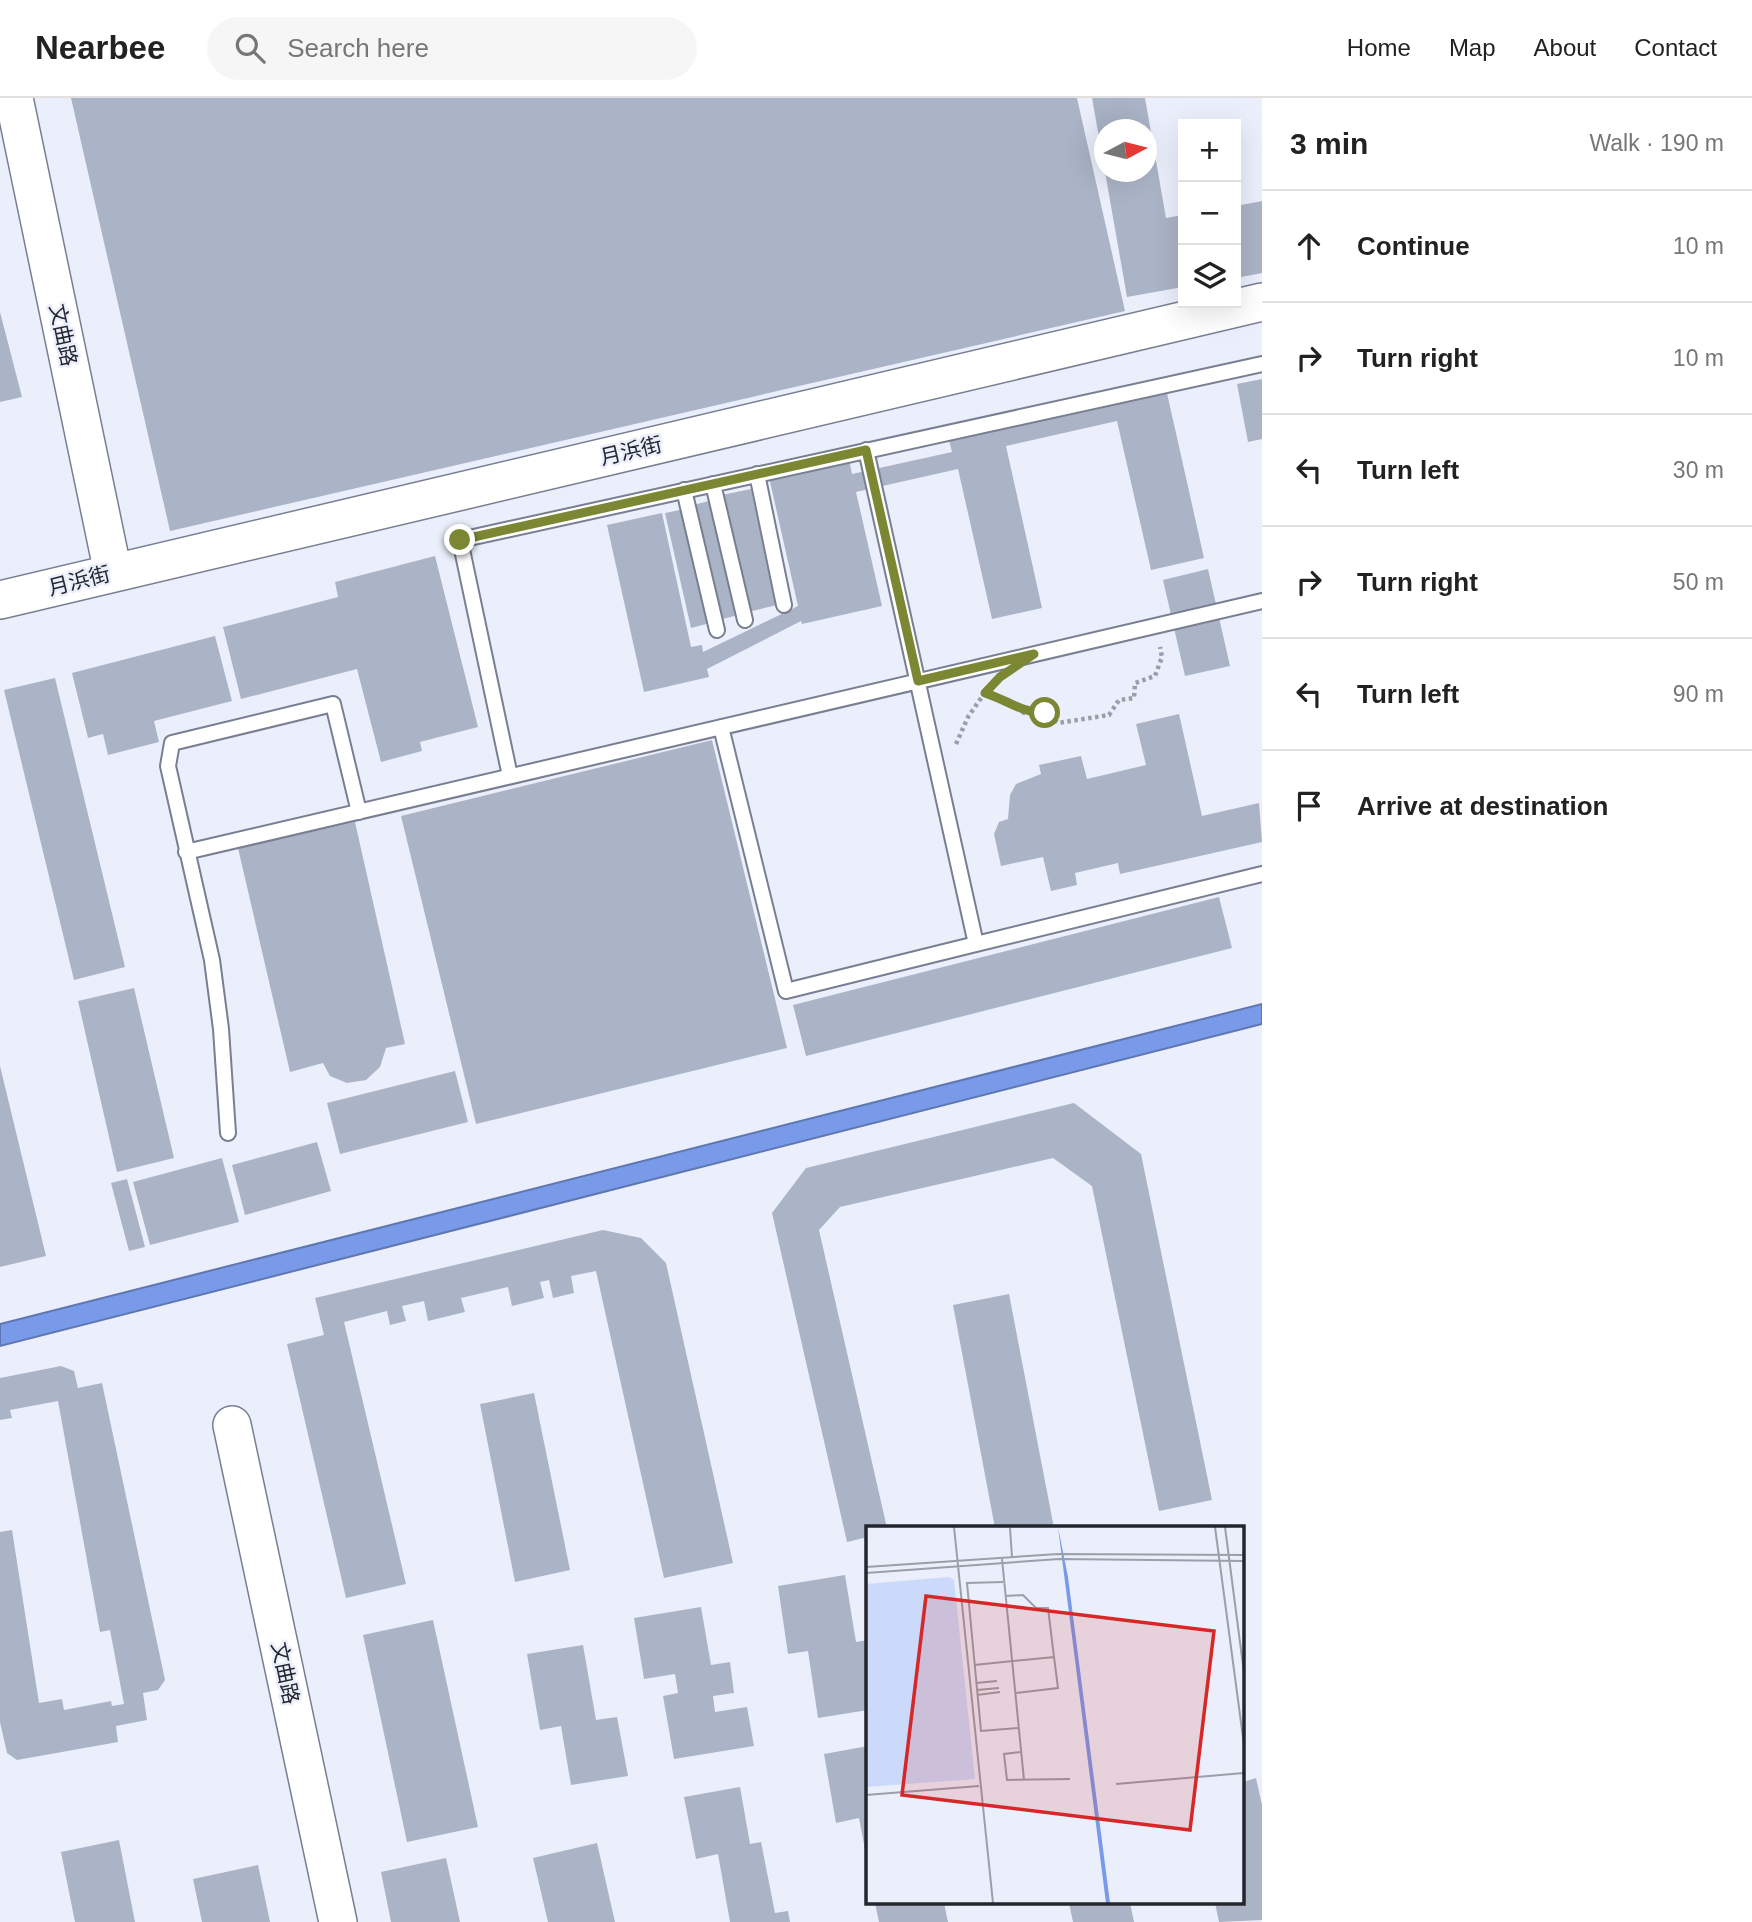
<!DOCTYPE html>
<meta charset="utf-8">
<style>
body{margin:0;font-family:Arial,"Noto Sans SC",sans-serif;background:#f6f6f6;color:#222}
.controls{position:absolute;right:21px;top:21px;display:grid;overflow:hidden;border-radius:0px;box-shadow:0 7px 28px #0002}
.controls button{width:63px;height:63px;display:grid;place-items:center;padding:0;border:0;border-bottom:2px solid #e0e0e0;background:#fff;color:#222;font:35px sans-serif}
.compass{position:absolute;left:1094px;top:21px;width:63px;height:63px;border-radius:50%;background:#fff;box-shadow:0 7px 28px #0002;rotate:83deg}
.stop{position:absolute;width:21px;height:21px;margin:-16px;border:5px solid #7c8734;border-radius:50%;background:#fff}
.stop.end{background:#7c8734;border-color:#fff;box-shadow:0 2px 7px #0008}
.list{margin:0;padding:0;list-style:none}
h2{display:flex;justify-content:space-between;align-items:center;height:91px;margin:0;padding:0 28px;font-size:30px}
h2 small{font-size:23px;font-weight:400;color:#767676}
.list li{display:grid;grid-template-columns:46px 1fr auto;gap:21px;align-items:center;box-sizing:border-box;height:112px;padding:0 28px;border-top:2px solid #e0e0e0}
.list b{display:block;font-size:26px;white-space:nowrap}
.list em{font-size:23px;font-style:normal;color:#767676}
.icon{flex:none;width:38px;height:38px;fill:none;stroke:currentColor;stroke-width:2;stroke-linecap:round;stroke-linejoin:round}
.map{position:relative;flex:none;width:1262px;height:1824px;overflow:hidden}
header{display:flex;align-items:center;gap:42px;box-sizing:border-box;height:98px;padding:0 35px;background:#fff;border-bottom:2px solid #e0e0e0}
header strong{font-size:33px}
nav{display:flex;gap:38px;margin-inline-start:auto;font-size:24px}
.search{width:490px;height:63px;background:#f6f6f6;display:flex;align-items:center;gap:18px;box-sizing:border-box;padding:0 24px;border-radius:38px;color:#767676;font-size:26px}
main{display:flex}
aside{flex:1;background:#fff}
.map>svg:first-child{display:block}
.water{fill:#799ae9;stroke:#5f77b1;stroke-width:2}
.building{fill:#abb4c6}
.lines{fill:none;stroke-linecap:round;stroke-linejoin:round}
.service-casing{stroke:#777f90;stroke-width:18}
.tertiary-casing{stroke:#777f90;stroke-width:40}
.path{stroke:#9a9ea8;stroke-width:4.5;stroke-dasharray:3.5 3.5;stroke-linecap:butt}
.service{stroke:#fff;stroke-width:14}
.tertiary{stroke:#fff;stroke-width:37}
.route{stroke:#7c8734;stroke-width:9}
.labels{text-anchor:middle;stroke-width:5;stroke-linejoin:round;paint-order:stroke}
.street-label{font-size:21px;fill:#23262d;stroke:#eaeffb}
.inset-road{fill:none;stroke:#9a9fa9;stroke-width:2}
.view{fill:#d62828;fill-opacity:0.15;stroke:#d62828;stroke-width:3.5}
.inset-edge{fill:none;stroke:#23262d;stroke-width:3.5}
</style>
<header>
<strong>Nearbee</strong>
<div class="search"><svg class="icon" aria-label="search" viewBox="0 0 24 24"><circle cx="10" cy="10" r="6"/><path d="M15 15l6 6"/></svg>Search here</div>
<nav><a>Home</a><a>Map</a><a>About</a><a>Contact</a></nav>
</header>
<main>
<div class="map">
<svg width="1262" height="1824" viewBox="0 0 1262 1824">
<rect width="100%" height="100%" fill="#eaeffb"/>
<path class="water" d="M1262,906v20l-1262,322v-22z"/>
<path class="building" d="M71,0h1006l48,213 -955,220z
M1092,0h53l21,120 17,-3v72l-56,10 -22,-125h41v-42h-42l-1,30z
M1262,103v72l-26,5v-72z
M0,214l22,85 -22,5z
M1262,281v60l-14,3 -11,-58z
M1167,295l37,165 -53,12 -34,-149 -111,25 36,162 -50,11 -34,-150 -102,23 26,114 -80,18 -1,-3 -94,48 2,8 -65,15 -37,-167 55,-12 29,134 11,-2 1,7 95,-46 -29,-129 80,-18 3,15 100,-22 -3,-12z
M751,391l26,116 -29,7 -26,-117z
M713,402l26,115 -21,5 -25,-115z
M685,411l25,114 -19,5 -26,-115z
M435,458l43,171 -58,15 2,9 -41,11 -24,-93 -116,30 -18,-72 115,-30 -3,-15z
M1208,471l22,97 -45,10 -22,-96z
M215,538l17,65 -78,20 5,21 -51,13 -5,-21 -15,4 -16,-65z
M55,580l70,289 -51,13 -70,-290z
M1179,616l23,102 57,-13 3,39 -142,32 -2,-11 -43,10 2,12 -26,6 -8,-34 -42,9 -7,-32 5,-12 9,-3 2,-24 6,-11 25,-10 -2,-9 42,-9 6,23 59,-14 -10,-41z
M712,642l75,308 -311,76 -75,-308z
M355,724l50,222 -19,4 -6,19 -14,13 -19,3 -17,-7 -7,-13 -33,9 -52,-224z
M1219,799l13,51 -426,108 -13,-51z
M134,890l40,170 -57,14 -39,-171z
M0,968l46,190 -46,11z
M455,973l13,51 -128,32 -13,-51z
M1074,1005l67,51 71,346 -53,11 -67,-325 -39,-28 -213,49 -21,23 68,298h-19v9l-21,5 -75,-329 34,-45z
M317,1044l14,49 -86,24 -13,-50z
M222,1060l17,64 -89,23 -17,-63z
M127,1081l18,68 -16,4 -18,-68z
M603,1132l38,8 25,25 67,300 -69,15 -68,-307 -25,5 3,17 -21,5 -4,-18 -9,2 4,16 -32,8 -4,-19 -47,11 4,14 -37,9 -4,-20 -22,5 4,15 -16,4 -3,-14 -43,11 62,262 -60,14 -59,-254 37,-9 -9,-37z
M1009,1196l45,234h-59l-42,-223z
M61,1268l13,5 4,17 24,-5 63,297 -7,10 -15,3 4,27 -31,6 2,16 -101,18 -10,-7 -7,-31v-190l12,-2 27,173 23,-4 2,11 47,-9 1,5 12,-2 -14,-74 -10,2 -42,-231 -48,9 2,8 -12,2v-42z
M534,1295l36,177 -55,12 -35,-178z
M845,1477l11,67 12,-2v70l-50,8 -10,-67 -20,3 -10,-68z
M701,1509l10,58 19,-3 4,31 -21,3 2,16 32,-5 7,39 -80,13 -11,-63 15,-3 -3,-19 -31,5 -10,-61z
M433,1522l45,207 -71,15 -44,-207z
M583,1547l13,75 21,-3 11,59 -57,9 -10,-59 -21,4 -13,-76z
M868,1648v113l-1,1 -8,-42 -23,5 -12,-69z
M1256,1680l6,27v115l-43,2 -4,-19h28v-121z
M740,1689l10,57 11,-2 14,71 13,-2 2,11h-60l-12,-68 -22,5 -12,-62z
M119,1742l16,82h-60l-14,-70z
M597,1745l18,79h-67l-15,-64z
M446,1760l14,64h-69l-10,-50z
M258,1767l12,57h-68l-9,-43z
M875,1805h55l1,2 13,-2 4,19h-69z
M1069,1805h61l4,19h-61z"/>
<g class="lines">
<g class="service-casing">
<path id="service" d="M866,352l110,494 286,-70
M757,376l27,131
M713,386l32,136
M684,392l33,140
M721,629l65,264 190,-47
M510,678l-50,-236 802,-176
M186,754l1076,-251
M228,1035l-7,-104 -9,-69 -44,-194 4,-23 161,-39 26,108"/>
</g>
<g class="tertiary-casing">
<path id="tertiary" d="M14,0l99,475
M0,502l1262,-298
M232,1327l106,497"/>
</g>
<path class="path" d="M985,595l23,7 16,13 21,1 13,9 51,-8 10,-15 15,-2 1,-15 20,-7 7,-19 -2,-10
M956,646l12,-27 18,-26"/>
<use href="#service" class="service"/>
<use href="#tertiary" class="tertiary"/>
</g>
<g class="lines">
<path class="route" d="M460,442l406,-90 52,231 116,-27 -34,23 -15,16c22,7 37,20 60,20"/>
</g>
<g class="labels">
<g class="street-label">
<text transform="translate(63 237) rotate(78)" y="7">文曲路</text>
<text transform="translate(631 353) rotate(-13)" y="7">月浜街</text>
<text transform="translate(79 483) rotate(-14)" y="7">月浜街</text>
<text transform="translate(285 1575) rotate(78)" y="7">文曲路</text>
</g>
</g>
<g transform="translate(866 1428)">
<rect width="378" height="378" fill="#eaeffb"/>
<path d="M83,51l5,3 21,199 -109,8v-203z" fill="#cbdafa"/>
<path d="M192,1l10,50 42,326h-4z" fill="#799ae9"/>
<path class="inset-road" d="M88,1l39,376M349,1l29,218M359,1l19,146M144,2l2,29M136,33l22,221M0,41l192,-13 186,1M0,47l193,-14 185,2M137,56l-36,1 14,148 38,-3M108,139l80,-8 -6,-49h-12l-13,-13 -18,1M110,157l21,-2M111,164l22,-2M149,167l43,-5 -4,-31M111,169l23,-3M155,226l-17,2 3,26 63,-1M250,258l128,-11M0,269l113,-9"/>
<path class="view" d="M60,70l288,35 -24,199 -288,-35z"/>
<rect width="378" height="378" class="inset-edge"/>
</g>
</svg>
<div class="controls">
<button>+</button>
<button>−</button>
<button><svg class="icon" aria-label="layers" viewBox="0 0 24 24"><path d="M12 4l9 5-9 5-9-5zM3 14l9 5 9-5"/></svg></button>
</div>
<svg class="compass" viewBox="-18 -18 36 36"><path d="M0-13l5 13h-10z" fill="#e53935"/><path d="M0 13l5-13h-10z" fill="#767676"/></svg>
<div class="stop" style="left:1045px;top:615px"></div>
<div class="stop end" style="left:460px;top:442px"></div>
</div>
<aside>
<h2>3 min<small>Walk · 190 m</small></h2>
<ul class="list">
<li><svg class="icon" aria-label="ahead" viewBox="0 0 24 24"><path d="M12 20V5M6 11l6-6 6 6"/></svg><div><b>Continue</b></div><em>10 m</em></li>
<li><svg class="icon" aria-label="right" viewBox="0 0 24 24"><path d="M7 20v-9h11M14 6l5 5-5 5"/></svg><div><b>Turn right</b></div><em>10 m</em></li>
<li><svg class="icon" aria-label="left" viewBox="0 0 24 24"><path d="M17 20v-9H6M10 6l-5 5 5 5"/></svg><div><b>Turn left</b></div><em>30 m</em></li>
<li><svg class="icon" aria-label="right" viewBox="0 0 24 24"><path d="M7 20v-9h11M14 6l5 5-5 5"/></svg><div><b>Turn right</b></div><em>50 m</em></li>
<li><svg class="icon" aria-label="left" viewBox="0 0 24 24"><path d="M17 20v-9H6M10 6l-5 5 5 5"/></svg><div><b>Turn left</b></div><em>90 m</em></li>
<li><svg class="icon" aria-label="arrive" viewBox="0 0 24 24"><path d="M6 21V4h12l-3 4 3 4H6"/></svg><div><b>Arrive at destination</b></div></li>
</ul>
</aside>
</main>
